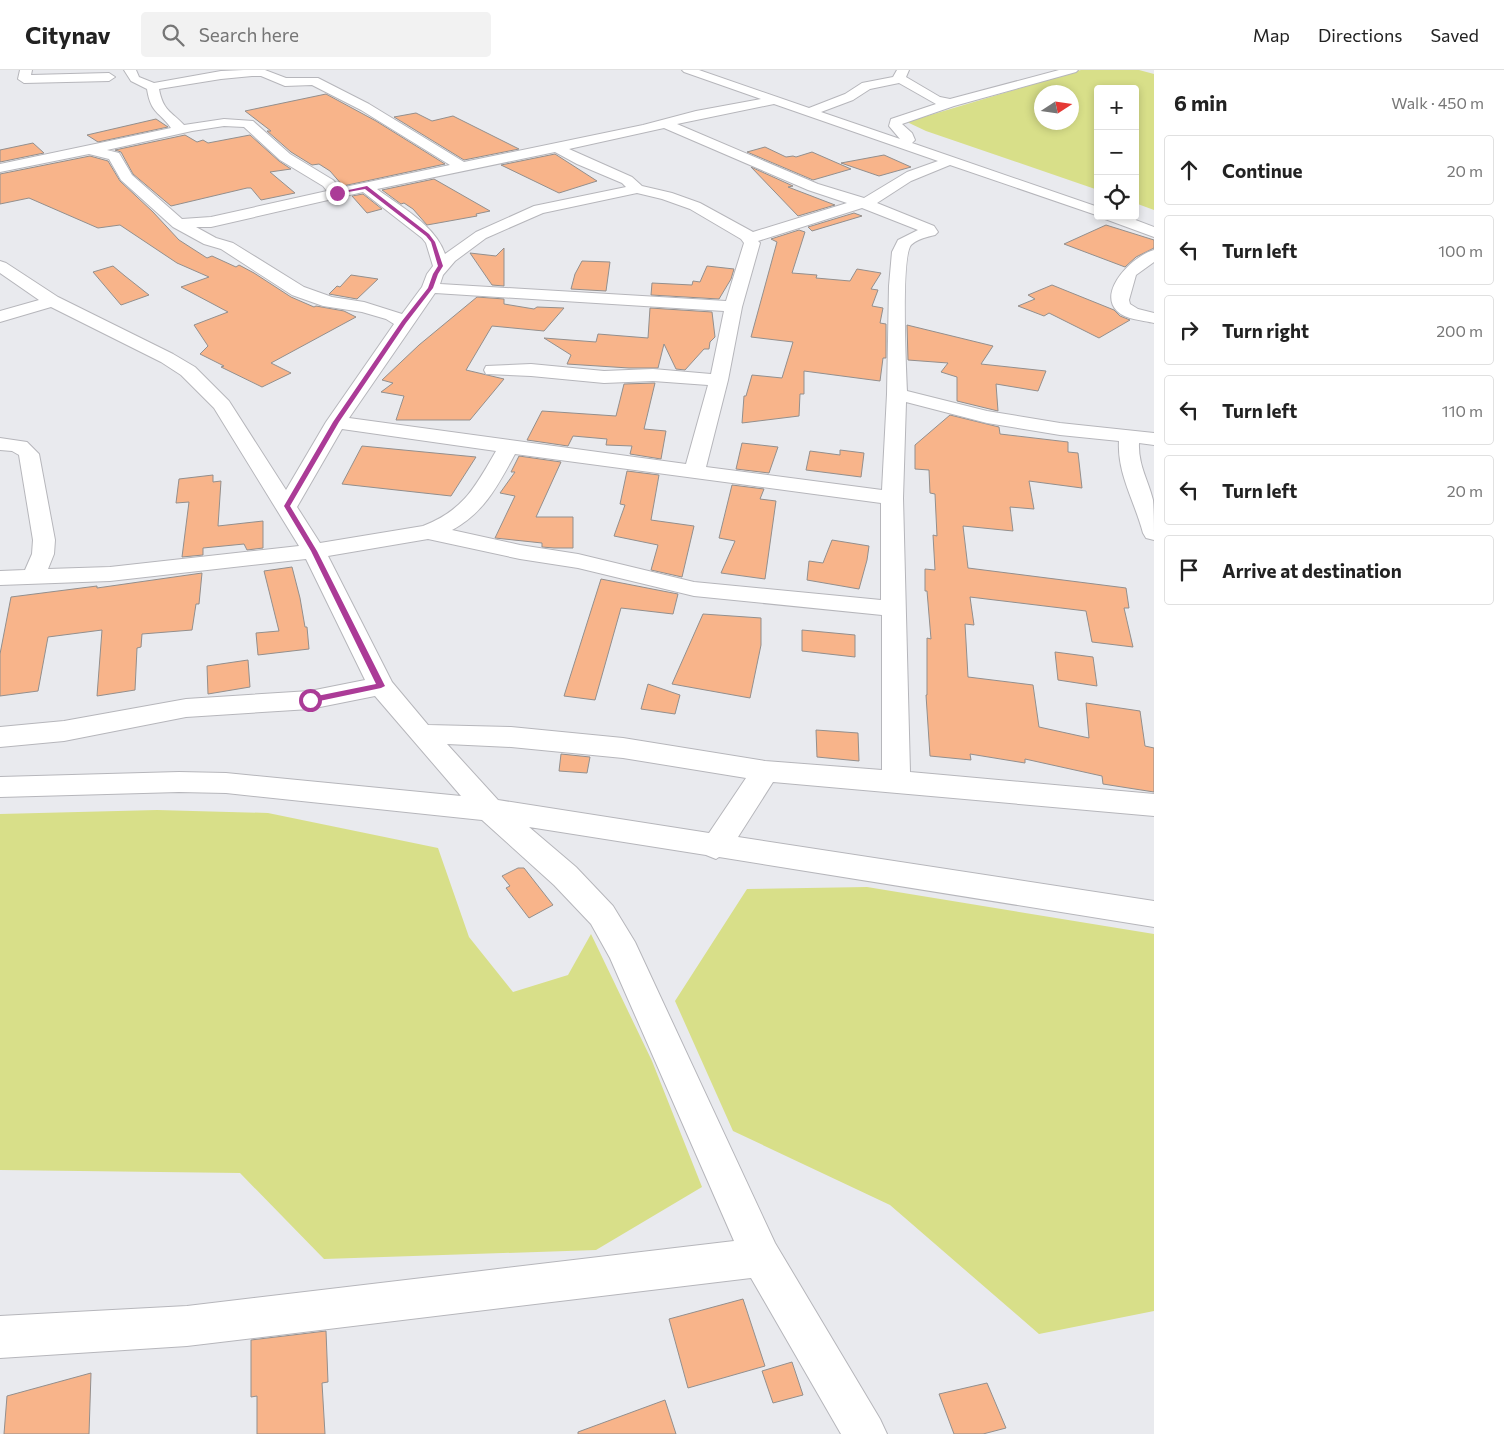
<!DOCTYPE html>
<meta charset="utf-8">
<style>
body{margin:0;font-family:Commissioner,sans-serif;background:#f2f2f2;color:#222}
.controls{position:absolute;right:15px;top:15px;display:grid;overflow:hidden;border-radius:5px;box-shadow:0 2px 8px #0003}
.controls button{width:45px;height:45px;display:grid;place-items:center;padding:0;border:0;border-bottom:1px solid #e0e0e0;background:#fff;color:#222;font:25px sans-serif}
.compass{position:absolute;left:1034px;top:15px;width:45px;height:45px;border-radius:50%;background:#fff;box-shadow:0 2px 8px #0003;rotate:78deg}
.stop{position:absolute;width:15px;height:15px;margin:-11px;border:4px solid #ab3b97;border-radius:50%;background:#fff}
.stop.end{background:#ab3b97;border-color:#fff;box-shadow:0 1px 5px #0008}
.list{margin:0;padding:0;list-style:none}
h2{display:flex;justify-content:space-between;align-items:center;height:65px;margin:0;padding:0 20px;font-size:21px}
h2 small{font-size:16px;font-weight:400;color:#767676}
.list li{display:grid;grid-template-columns:32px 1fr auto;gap:15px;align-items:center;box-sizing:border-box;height:70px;margin:0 10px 10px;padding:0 10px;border:1px solid #e0e0e0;border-radius:5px}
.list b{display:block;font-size:19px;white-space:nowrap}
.list em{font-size:16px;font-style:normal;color:#767676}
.icon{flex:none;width:28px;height:28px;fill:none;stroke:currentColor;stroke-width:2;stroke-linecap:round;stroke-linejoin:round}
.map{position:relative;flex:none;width:1154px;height:1364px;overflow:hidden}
header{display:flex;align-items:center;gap:30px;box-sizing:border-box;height:70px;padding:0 25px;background:#fff;border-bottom:1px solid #e0e0e0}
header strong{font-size:24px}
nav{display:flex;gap:28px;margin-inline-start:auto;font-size:18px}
.search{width:350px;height:45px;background:#f2f2f2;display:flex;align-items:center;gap:12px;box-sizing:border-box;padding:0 18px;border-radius:5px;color:#767676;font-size:19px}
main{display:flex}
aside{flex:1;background:#fff}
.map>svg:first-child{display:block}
.green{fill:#d8df89;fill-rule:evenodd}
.building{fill:#f8b48a;stroke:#938f8d}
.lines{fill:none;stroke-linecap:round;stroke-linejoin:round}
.minor-casing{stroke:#b6b6bb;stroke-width:2}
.minor{fill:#fff;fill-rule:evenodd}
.route{fill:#ab3b97}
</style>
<header>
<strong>Citynav</strong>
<div class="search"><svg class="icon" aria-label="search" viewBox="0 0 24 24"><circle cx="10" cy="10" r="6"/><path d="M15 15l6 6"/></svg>Search here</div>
<nav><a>Map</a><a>Directions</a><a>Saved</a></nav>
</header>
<main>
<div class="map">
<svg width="1154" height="1364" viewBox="0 0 1154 1364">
<rect width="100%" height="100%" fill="#e9eaee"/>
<path class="green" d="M1081,0h58l15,4v136l-19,-7v-114h-37v101l-172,-59 -19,-9zM1042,22h30v30h-30z
M157,740l111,3 170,35 31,89 44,55 55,-17 23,-41 61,127 50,126 -106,63 -272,9 -84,-86 -240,-3v-356z
M867,817l287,47v377l-115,23 -149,-129 -157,-74 -58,-130 72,-112z"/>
<path class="building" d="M326,24l50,27 69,43 -102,22 -13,-15 -11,-7 -7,1 -21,-13 -24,-21h4l-26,-20z
M416,43l16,8 21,-5 66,33 -55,11 -70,-43z
M156,49l12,8 -70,15 -11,-7z
M185,65l12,7 6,-2 5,3 42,-8 29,26 12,8 -21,3 25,21 -34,7 -10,-12h-4l-76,18 -38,-32 -12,-22 -6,-2z
M33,73l11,10 -44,9v-12z
M765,77l21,10 7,-1 3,1 16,-5 39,17 -38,11 -66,-28z
M555,84l42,27 -38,12 -58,-28z
M884,85l27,12 -32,9 -38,-13z
M90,86l18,5 12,20 33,31 26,28 28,18 5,-2 24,11 3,-2 15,8 37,24 23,10 2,-1 28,5 12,6 -85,46 20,10 -29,14 -41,-20 3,-1 -24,-12 8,-8 -14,-21 34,-13 -47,-25 28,-10 -32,-14 -57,-38 -22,3 -69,-30 -29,6v-30z
M751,97l42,19 -5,1 47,18 -37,11z
M434,109l56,32 -14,3 1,2 -50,9 -14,-16 -9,-6 -3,1 -19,-14z
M363,124l19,15 -15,4 -15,-17z
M854,143l8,3 -50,15 -4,-4z
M1106,155l48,15v8l-18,9 -11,10 -61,-23z
M799,160l6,2 -13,41 25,2 -1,3 34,3 7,-12 24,4 -10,16 7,1 -6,16 11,2 -3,15 6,1v34h-3l-3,23 -76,-10v23h-4l-1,22 -57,7 2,-27h2l6,-21 30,3 11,-36 -42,-5 26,-95 -6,-3z
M504,178v38l-12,-1 -22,-32 26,3z
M582,191l28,1 -4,29 -35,-2 4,-15z
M113,196l12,10 24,19 -28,10 -28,-33z
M707,196l27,3 -3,10 -12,20 -68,-4 1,-12 40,2 1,-4 7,1z
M351,205l27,4 -21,20 -28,-5 8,-8 3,1z
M1052,215l62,25 6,6 10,4 -31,18 -50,-25 -5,3 -26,-10 17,-7 -7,-4z
M477,227l27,2v5l30,5 3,-2 27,1 -20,23 -52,-5 -26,44 38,9 -34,41h-74l8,-24 -23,-4 12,-9 -11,-3 37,-35z
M650,238l62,4 3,25 -5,5 -1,7h-5l-19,21 -9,-1 -12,-25 -6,24h-29l-62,-4 4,-9 -27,-17 52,4 2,-8 50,4z
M907,255l86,21 -12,18 65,7 -8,20 -42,-7 2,27 -41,-10v-24l-16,-5 7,-9 -40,-3z
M655,313l-11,46 22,2 -5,28 -31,-5 2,-8 -26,-1 1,-6 -34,-3 -5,10 -41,-6 15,-29 74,5 8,-32z
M950,345l49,12 1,7 68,8v10l10,1 4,35 -53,-7 5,28 -24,-2 3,24 -50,-5 5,42 158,20 3,20h-5l9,39 -41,-5 -6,-31 -116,-14 4,28 -9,-1 3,53 65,8 6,42 50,11 -3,-35 54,8 5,35 9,2v44l-51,-8 -1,-8 -77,-17v4l-55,-9 1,6 -41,-4 -4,-61h1v-57l4,1 -4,-48h-2v-22l10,1 -2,-35 4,1 -2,-42 -5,-1 -1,-23 -14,-1v-24z
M742,373l36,4 -9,26 -33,-4z
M362,376l114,11 -25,39 -109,-12z
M840,380l24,3 -3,24 -55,-7 4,-19 30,4z
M519,386l42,6 -25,55h37v31h-19l-12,-1v-4l-47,-5 20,-42 -15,-3 15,-21h-4z
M627,401l32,4 -8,45 43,6 -12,51 -31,-7 7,-25 -44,-9 11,-31 -5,-1z
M213,405v7l8,-1 -3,45 45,-5v27l-16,2 -3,-6 -41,4v7l-21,2 7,-55 -13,1 3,-24z
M732,415l32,4 -4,10 16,2 -11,78 -44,-6 14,-32 -16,-3z
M832,470l37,6 -2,14 -8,29 -52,-9 2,-19 14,2z
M292,497l8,31 5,29h2l2,22 -51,6 -2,-22 23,-2 -15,-60z
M202,503l-3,31h-3l-4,26 -50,4 -1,13 -4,1 -2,42 -38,6 5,-66 -54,7 -10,54 -38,5v-42l11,-57 86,-11v2z
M601,509l77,15 -5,20 -52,-6 -26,92 -31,-4z
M703,544l58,4v27l-11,53 -78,-14z
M802,560l53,5v22l-53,-6z
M1055,582l38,5 4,29 -39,-6z
M248,590l2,27 -42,7 -1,-28z
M648,614l32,11 -5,19 -34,-5z
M816,660l42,3 1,28 -42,-4z
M561,684l29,3 -3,16 -28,-2z
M518,798h6l29,37 -24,13 -23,-30 4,-2 -8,-10z
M743,1229l22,67 -77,22 -19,-69z
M326,1261l2,51 -6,1 3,51h-68v-38l-6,1v-57z
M792,1292l11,33 -30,8 -11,-32z
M91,1303l-2,61h-85l3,-38z
M987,1313l19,45 -23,6h-29l-15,-40z
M665,1330l11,34h-98v-2z"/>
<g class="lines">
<g class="minor-casing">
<path id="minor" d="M20,0h12l-1,5 78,-2 6,4 -6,4 -85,2 -6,-4z
M124,0h12l3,7 15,6 67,-12 23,-1h21l21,8h32l51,26 95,58 179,-37 53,-14 65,-12 -77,-27 -2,-2h17l110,38 36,-14 17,-11 31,-6 4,-7h12l-3,7 34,20 10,2 109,-29h19l-2,2 -122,34 -52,18 10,9 3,7 -3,3 186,64 1,9 -149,-51 -39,16 -34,22 57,23 4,6 -3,3c-8,2 -18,4 -24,10 -10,12 -5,124 -4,146l80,20 73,12 94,10v12l-15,-2c-1,22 9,37 14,57 1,12 1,28 1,40l-8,-2 -3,-5c-8,-31 -26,-59 -24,-92l-59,-6 -73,-12 -81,-21 -3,96 7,274 244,22v22l-381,-34 -35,55 416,64v26l-435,-70 -3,2 -10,-4 -177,-28 47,40 37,39 22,36 140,301 105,176 7,15h-46l-90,-156 -564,68 -187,12v-42l187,-10 547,-65 -124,-283 -19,-34 -37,-39 -72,-65 -256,-27 -47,-1 -179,5v-20l179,-5 47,1 235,23 -86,-100 -65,13 -124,8 -122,24 -64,6v-20l64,-6 122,-22 124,-8 55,-11 -59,-121 -196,22 -110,4v-14l25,-1 7,-16 1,-14 -14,-85 -7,-4 -12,-1v-12l27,4 12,12 16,86 -1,14 -6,15 62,-2 189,-21 -85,-138 -33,-33 -20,-13 -110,-55 -51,15v-11l39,-11 -39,-27v-12l6,2 52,34 115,57 22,13 34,34 57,89 40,-68 68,-98 -8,-5 -24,-7 -39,-6 -31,-11 -71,-46 -17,-5 -31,-17 -52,-47 -12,-21 -20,-5 -89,18v-8l171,-36c-12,-17 -20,-14 -24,-39l-16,-8zM252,6h9l24,10 27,-1 49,25 89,55 -110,23 -7,-8 -43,-26 -37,-33 -29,-2 -40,6c-13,-14 -21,-14 -25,-36l62,-10zM899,13l37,21 -45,15 -2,7 11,13 -79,-27 32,-12 17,-11zM774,34l164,57 -31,11 -43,26 -46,-14 -141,-60zM224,56l20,1 36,33 43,26 4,5 -116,26 -29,2 -50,-44 -13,-22 -12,-3 85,-19zM664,58l144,62 39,13 -94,29 -53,-29 -28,-10 -30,-7 -10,-9 -63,-28zM555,82l22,12 45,19 4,4 -92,19 -58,26 -31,22c-10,-29 -44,-47 -68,-65zM363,122l59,46 4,5 7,23 -6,8 -5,13 -20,27 -38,-12 -32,-5 -28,-10 -71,-44 -17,-5 -20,-11h15zM637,123l25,6 28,10 51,30 3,4 -18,58 -286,-17 3,-9 12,-14 31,-23 57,-25zM862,138l56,22 -20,10 -6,12 -3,34 -2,108 -5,96 -176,-23 22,-87 14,-73 18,-64 -2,-2zM435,223l289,18 -13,63 -58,-5 -49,2 -73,-7 -45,2 -2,4 2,4 45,2 73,7 49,-2 55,4 -22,79 -337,-46zM342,359l154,22c-21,36 -32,59 -73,75l-103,17 -23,-36zM515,384l366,49v97l-187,-18 -116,-28 -58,-9 -68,-15c32,-17 46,-45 63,-76zM428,469l92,20 58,9 116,28 188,19v155l-117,-9 -142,-23 -112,-11 -83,-2 -36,-43 -64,-126zM447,674l64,3 112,11 123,20 -37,55 -211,-33z
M1103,146h22l29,11v10l-49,-18z
M1154,180v12l-18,13 -7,25 1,4 8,5 16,4v10c-11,-3 -28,-3 -37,-12 -20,-20 17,-56 37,-61z"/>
</g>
<use href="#minor" class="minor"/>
</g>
<path class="route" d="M367,116l62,48 6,8 8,24 -5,8 -5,14 -27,35 -67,99 -49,84 27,45 68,135 -4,2 -71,15 -3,-1v-4l69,-14 -65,-133 -27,-45 49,-84 69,-101 26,-33 5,-14 5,-8 -7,-24 -5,-6 -61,-47 -28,5 -2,-1z"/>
</svg>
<div class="controls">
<button>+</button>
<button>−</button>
<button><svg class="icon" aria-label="locate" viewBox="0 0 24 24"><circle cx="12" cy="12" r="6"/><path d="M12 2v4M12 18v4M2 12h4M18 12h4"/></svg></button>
</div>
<svg class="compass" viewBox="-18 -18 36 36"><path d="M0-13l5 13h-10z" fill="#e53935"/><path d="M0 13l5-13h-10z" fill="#767676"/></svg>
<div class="stop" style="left:310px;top:630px"></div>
<div class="stop end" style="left:337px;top:123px"></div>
</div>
<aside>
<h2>6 min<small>Walk · 450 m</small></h2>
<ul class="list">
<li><svg class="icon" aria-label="ahead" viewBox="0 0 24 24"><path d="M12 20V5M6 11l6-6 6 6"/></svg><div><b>Continue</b></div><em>20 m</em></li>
<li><svg class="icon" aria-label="left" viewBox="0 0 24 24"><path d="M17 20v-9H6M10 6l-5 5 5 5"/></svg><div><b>Turn left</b></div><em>100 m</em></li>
<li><svg class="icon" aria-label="right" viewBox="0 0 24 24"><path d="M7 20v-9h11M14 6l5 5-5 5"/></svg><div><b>Turn right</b></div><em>200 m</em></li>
<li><svg class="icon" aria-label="left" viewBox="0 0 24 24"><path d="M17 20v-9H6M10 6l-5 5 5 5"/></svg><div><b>Turn left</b></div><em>110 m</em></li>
<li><svg class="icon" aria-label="left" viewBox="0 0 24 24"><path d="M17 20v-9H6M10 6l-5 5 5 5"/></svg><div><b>Turn left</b></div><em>20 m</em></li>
<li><svg class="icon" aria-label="arrive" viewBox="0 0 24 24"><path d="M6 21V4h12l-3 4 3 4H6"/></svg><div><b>Arrive at destination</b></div></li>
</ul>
</aside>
</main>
